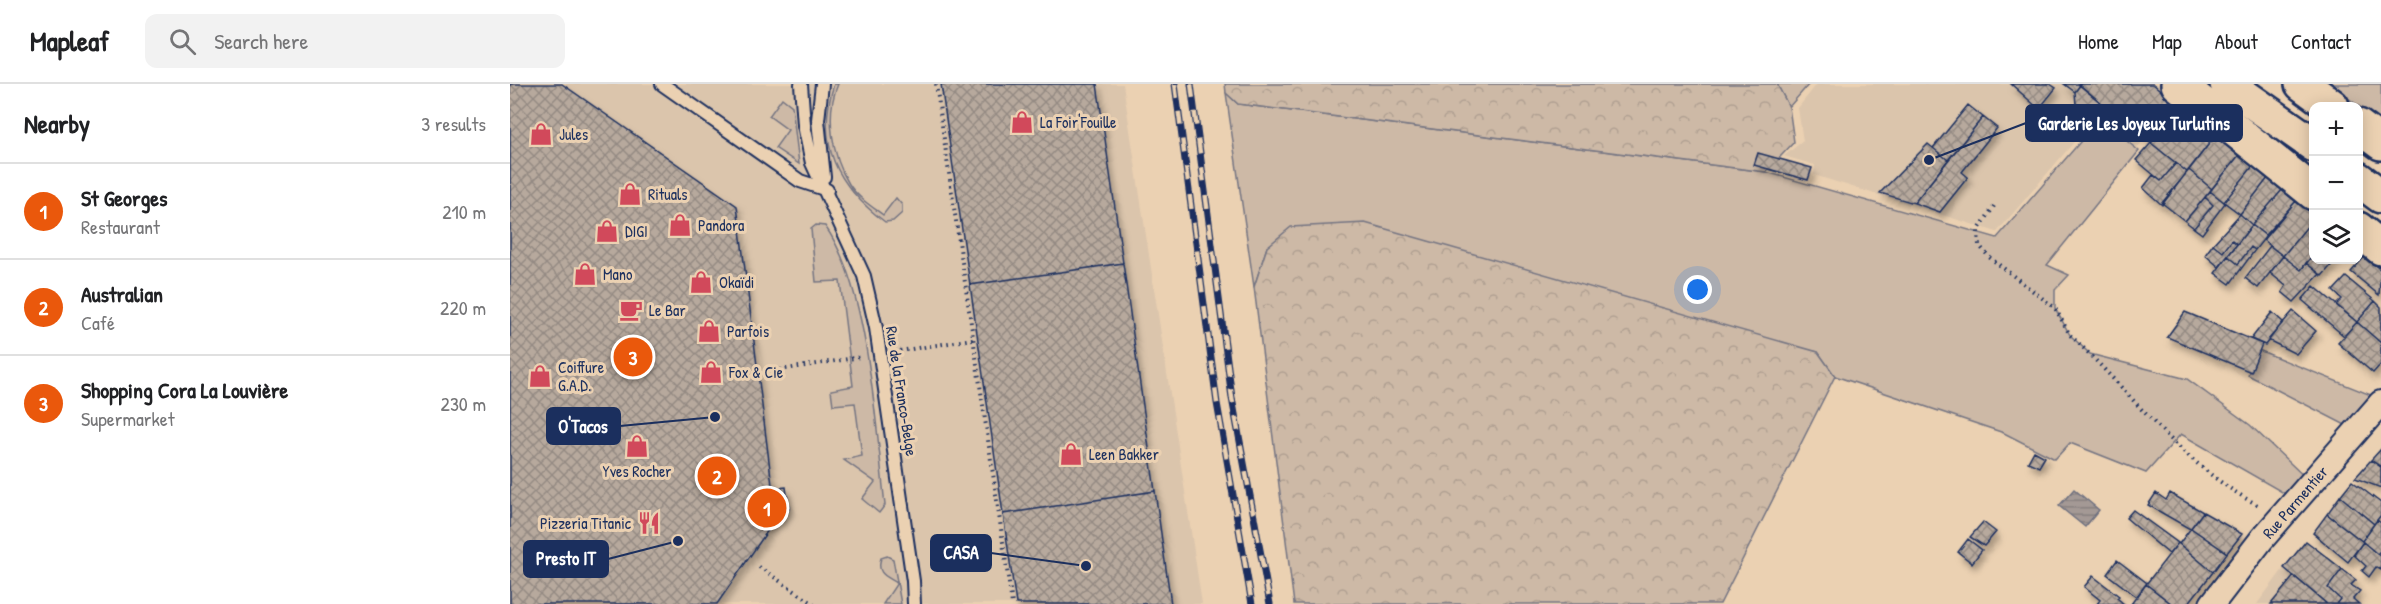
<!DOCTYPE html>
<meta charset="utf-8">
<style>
body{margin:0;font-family:"Patrick Hand",sans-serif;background:#f2f2f2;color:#202124}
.controls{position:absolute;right:18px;top:18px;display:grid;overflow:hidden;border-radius:12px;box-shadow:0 3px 15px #0003}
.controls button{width:54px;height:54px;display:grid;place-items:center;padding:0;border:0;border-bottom:2px solid #e0e0e0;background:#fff;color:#202124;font:30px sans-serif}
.you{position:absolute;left:1188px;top:206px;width:21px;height:21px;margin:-15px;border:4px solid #fff;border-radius:50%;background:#1a73e8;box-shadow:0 0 0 9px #1a73e833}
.badge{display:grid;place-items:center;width:39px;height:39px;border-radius:50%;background:#ea580c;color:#fff;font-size:20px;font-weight:700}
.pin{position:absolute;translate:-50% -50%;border:3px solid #fff;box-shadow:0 2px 6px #0006}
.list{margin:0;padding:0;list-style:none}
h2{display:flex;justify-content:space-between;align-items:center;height:78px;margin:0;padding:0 24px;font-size:26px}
h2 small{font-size:20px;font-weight:400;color:#757577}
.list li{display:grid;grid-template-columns:39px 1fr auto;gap:18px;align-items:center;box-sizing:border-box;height:96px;padding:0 24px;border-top:2px solid #e0e0e0}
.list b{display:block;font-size:22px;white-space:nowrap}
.list p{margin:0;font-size:20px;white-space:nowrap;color:#757577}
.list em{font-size:20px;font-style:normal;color:#757577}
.icon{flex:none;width:33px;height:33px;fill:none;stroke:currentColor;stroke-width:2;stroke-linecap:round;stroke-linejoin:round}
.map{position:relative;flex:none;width:1871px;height:520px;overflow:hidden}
header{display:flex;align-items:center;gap:36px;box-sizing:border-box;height:84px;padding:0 30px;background:#fff;border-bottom:2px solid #e0e0e0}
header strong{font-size:28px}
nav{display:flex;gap:33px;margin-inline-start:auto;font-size:21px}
.search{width:420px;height:54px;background:#f2f2f2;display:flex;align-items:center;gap:15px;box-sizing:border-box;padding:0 21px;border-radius:12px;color:#757577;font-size:22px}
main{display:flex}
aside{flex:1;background:#fff}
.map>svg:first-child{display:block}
.built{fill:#dbc5ac}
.green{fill:#cdb9a6;stroke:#747482;stroke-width:1.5}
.forest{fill:url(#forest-crowns);stroke:#747482;stroke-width:1.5}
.water{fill:url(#water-rules);stroke:#6d6f7f;stroke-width:1.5}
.building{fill:url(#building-cross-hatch);stroke:#1b2f5e;stroke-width:1.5;filter:url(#shadow)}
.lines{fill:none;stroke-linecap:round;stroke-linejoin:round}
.lane-casing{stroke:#1b2f5e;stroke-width:16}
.street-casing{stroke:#1b2f5e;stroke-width:28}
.primary-casing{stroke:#1b2f5e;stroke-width:38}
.highway-casing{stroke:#1b2f5e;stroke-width:38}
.path{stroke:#1b2f5e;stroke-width:4;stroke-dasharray:1.5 4.5;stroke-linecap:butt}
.lane{stroke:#ebd1b2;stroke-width:12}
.street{stroke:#ebd1b2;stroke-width:24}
.primary{stroke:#ebd1b2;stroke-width:33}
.highway{stroke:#ebd1b2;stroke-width:33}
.rail-casing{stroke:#1b2f5e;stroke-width:7}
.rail{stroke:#ebd1b2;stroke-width:4.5;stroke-dasharray:14;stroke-linecap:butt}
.labels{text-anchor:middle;stroke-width:6;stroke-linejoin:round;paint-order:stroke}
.poi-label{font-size:16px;fill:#1b2f5e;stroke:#ebd1b2;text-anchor:start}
.street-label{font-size:16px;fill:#1b2f5e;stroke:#ebd1b2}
.leader{fill:none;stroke:#1b2f5e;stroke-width:2}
.callout-dot{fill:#1b2f5e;stroke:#ebd1b2;stroke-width:2}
.callout{fill:#1b2f5e;stroke:#1b2f5e;stroke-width:2}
.callout-label{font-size:18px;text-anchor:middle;font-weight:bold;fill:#fff}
</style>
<header>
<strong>Mapleaf</strong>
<div class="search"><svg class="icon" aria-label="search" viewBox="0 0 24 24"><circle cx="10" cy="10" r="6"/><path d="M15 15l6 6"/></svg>Search here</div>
<nav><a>Home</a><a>Map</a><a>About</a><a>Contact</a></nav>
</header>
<main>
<aside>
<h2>Nearby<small>3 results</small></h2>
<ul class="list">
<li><span class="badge">1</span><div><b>St Georges</b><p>Restaurant</p></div><em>210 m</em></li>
<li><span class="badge">2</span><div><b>Australian</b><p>Café</p></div><em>220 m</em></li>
<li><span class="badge">3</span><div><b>Shopping Cora La Louvière</b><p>Supermarket</p></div><em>230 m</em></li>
</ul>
</aside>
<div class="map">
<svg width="1871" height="520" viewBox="0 0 1871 520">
<defs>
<pattern id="forest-crowns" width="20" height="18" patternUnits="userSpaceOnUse" patternTransform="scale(1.5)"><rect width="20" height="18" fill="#cdb9a6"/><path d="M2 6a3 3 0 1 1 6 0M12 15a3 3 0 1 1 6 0" fill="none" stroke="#af9f91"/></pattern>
<pattern id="water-rules" width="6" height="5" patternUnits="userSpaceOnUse" patternTransform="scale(1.5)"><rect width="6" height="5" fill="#a49995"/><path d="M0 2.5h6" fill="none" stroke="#857d7d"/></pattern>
<pattern id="building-cross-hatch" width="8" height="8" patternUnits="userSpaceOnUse" patternTransform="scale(1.5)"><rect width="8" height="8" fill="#b7a99d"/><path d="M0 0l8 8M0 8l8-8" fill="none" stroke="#948a83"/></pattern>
<filter id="shadow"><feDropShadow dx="3.5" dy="6" stdDeviation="3" flood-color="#0004"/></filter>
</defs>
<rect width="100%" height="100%" fill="#ebd1b2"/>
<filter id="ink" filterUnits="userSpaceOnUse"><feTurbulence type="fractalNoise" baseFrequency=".0167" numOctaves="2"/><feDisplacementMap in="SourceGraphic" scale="12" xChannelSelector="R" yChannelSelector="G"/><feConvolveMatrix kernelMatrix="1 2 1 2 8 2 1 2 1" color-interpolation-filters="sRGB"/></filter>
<g filter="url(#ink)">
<path class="built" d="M0,0h613l79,520h-692z
M1307,0h345l16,13 -44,55 -42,-31 -95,111 -183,-57 1,-10 -31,-9 19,-15 -5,-33z
M1774,484l44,36h-71z"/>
<path class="green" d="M324,0h4c-13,30 -6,72 11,100 8,13 22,22 34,31l13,-17 6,7v8l-9,8 -8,1c-48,-36 -70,-78 -51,-138z
M1267,0h32l-20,23z
M1819,0h52v39l-2,-2z
M716,9l12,11 528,68 231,66 103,-119 39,32 -92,114 22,10 -14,15v18l15,27 20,19 97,25 63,46 61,58 -15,17 -115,-66 -35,39 -76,-30 -15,16 -51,-26 -169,-57 -17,-24 -551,-105 -13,40z
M272,14l10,8 7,58 -24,-16 13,-18 -19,-14z
M306,141l9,1c44,61 51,203 60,279l-6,8 -17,-14 13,-17 -31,-22 18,-4 -7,-53 -22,2 -2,-15 22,-4 -13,-105 -24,1 -5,-53z
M1746,265l125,50 -24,32 -109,-56z
M377,472l6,3 8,45h-18l14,-21c-11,-7 -21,-9 -16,-25z"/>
<path class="forest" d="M715,0h552l12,23 5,35 -28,30 -528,-68 -12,-11z
M855,139l453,129 17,24 -115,228h-426l-40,-317 13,-40 24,-20z"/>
<path class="water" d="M1564,405l25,21 -14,17 -26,-21z"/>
<path class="building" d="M0,0h52l175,122 35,279 5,3 9,-1 3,22 -8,11 -4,-3 -60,87h-207z
M431,0h156l26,179 -153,22z
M1501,0h39l6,4 -17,21z
M1554,0h14l2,1 -5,7z
M1568,0h75l29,24 -31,35 -14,-12 -4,6 -14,-12 4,-4z
M1570,1l31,26 -11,13 -24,-19 -1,-13z
M1458,21l15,12 -35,43 -15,-12z
M1672,24l33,28 -28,36 -36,-29z
M1473,33l14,11 -35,44 6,5 -28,35 -26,-9z
M1705,52l24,19 -27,34 -23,-19z
M1641,59l25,20 -15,18 -25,-21z
M1418,60l20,16 -34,43 -34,-10z
M1248,69l54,15 -4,12 -54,-15z
M1729,71l14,11 -29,36 -14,-11z
M1666,79l11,9 -25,33 -19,-17 10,-13 8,6z
M1743,82l15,12 -28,36 -16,-12z
M1679,86l23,19 -27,32 -23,-18z
M1758,94l14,12 -30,35 -12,-11z
M1772,106l14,11 -31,34 -13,-10z
M1700,107l15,12 -23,31 -8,-6 19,-23 -8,-8z
M1695,113l8,8 -19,23 -9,-7z
M1786,117l18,14v3l-31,38 -20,-16z
M1730,130l12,11 -15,19 -5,-4 -9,12 -10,-8z
M1804,134v36l-13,16 -18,-14z
M1742,141l14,11 -11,14 -4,-3 -13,17 -10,-8z
M1722,156l5,4 -18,23 -14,-12 8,-11 10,8z
M1760,162l13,10 -25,32 -13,-10z
M1741,163l4,3 -25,34 -15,-11 13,-17 10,8z
M1804,170v6h22l-14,16 -16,-13z
M1773,172l18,14 5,-7 14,11 -26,28 -12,-10 4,-6 -16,-13z
M1854,173l17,13 -2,25 -28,-23z
M613,179l32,228 -152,23 -33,-229z
M1836,193l29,24 -18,21 -21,-17 6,-6 -9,-8z
M1804,202l43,36 -13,14 -42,-36z
M1865,217l6,6v36l-24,-21z
M1783,227l23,20 -20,23 -28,-14z
M1675,228l77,32 -11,28 -84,-35z
M1762,228l11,10 -18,23 -14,-6z
M1847,238l24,21v21l-8,9 -35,-30z
M1871,365v18l-10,-7z
M1524,367l11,6 -6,10 -11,-5z
M1861,376l10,7v21l-26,-10z
M1842,397l29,22v12l-7,9 -34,-28z
M645,407l16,113h-155l-13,-90z
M1646,409l10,7 4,-7 33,19 -13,17 -42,-24z
M1830,412l34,28 -12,17 -35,-27z
M1623,426l45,33 -9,11 -43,-36z
M1693,428l39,22 -15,19 -36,-25z
M1817,430l36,28 -15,20 -35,-29z
M1867,436l4,3v27l-4,4 -15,-13z
M1473,438l13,10 -12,14 -14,-9z
M1681,444l36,25 -14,19 -34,-28z
M1458,455l14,11 -10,13 -14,-11z
M1796,457l36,28 -14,19 12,11 -4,5h-9l-43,-36z
M1853,458l18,15v13l-5,-3 -7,10 -7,-6 4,-5 -12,-11z
M1668,459l35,29 -25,32h-16l-26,-20z
M1607,476l30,23 -10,14 -30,-23z
M1832,485l14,11 -5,5 9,6 -7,8 6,5h-23l4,-5 -12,-11z
M1583,492l26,20 -2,2 7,6h-27l3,-4 -16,-13z
M1784,492l33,28h-56z
M1636,500l26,20h-41z"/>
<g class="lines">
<g class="lane-casing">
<path id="lane" d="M152,0l138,97 27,9
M291,0l3,41 8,38 52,113 12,52 37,253 1,23
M312,0l-4,36 6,57"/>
</g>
<g class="street-casing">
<path id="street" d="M1702,520l50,-65 119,-136"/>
</g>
<g class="primary-casing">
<path id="primary" d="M1668,0l136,109
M1848,145l23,19"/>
</g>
<g class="highway-casing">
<path id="highway" d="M1717,0l87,61
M1792,0l30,22
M1848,42l23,17
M1848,95l23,17"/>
</g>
<path class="path" d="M426,0l76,520
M1484,122l-16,25 1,14 10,12 66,51 15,27c61,57 112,131 188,170
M390,267l73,-12
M264,287l86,-14
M249,483l55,37"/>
<use href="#lane" class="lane"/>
<use href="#street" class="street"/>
<use href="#primary" class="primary"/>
<use href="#highway" class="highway"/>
<g class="rail-casing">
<path id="rail" d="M665,0l42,319 35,201
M681,0l41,314 38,206"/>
</g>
<use href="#rail" class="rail"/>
</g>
</g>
<defs>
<g id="shop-bare" transform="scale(1.8)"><path d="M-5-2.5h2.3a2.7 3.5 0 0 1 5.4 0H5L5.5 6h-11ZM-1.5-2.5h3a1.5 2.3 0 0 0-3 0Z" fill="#d1495b" stroke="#ebd1b2" stroke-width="2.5" paint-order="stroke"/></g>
<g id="cafe-bare" transform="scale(1.8)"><path d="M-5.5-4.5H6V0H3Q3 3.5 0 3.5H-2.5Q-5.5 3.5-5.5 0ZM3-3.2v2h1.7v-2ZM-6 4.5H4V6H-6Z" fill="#d1495b" stroke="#ebd1b2" stroke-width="2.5" paint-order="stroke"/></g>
<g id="restaurant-bare" transform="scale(1.8)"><path d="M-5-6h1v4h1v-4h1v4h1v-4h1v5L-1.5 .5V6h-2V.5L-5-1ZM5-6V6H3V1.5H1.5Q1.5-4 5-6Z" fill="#d1495b" stroke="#ebd1b2" stroke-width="2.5" paint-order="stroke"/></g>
</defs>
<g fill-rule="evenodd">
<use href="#shop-bare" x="512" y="38"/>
<use href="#shop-bare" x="31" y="50"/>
<use href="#shop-bare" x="120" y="110"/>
<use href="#shop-bare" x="170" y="141"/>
<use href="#shop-bare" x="97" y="147"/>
<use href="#shop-bare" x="75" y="190"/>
<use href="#shop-bare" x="191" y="198"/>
<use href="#cafe-bare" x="121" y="226"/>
<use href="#shop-bare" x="199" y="247"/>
<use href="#shop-bare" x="201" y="288"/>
<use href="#shop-bare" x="30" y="292"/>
<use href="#shop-bare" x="127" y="362"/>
<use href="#shop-bare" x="561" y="370"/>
<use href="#restaurant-bare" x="139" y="439"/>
</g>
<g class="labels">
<g class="poi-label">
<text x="530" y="44">La Foir'Fouille</text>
<text x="49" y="56">Jules</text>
<text x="138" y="116">Rituals</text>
<text x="188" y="147">Pandora</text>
<text x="115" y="153">DIGI</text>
<text x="93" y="196">Mano</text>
<text x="209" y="204">Okaïdi</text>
<text x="139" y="232">Le Bar</text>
<text x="217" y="253">Parfois</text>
<text x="48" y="289">Coiffure<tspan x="48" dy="18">G.A.D.</tspan></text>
<text x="219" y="294">Fox &amp; Cie</text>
<text x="579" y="376">Leen Bakker</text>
<text x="127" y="393" text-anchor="middle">Yves Rocher</text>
<text x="121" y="445" text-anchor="end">Pizzeria Titanic</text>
</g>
<g class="street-label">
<text transform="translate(392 307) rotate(81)" y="6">Rue de la Franco-Belge</text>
<text transform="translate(1785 418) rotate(-49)" y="6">Rue Parmentier</text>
</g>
</g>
<path class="leader" d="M1419 76L1516 39M205 333L110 342M576 482L481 469M168 457L98 475"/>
<g class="callout-dot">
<circle cx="1419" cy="76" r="6"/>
<circle cx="205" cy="333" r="6"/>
<circle cx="576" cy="482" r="6"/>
<circle cx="168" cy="457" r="6"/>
</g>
<g class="callout">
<rect x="1516" y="21" width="216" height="36" rx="6"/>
<rect x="37" y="324" width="73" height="36" rx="6"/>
<rect x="421" y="451" width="60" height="36" rx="6"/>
<rect x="14" y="457" width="84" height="36" rx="6"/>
</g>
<g class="callout-label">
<text x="1624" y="46">Garderie Les Joyeux Turlutins</text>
<text x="73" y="349">O'Tacos</text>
<text x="451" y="475">CASA</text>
<text x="56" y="481">Presto IT</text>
</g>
</svg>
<div class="controls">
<button>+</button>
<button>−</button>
<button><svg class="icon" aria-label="layers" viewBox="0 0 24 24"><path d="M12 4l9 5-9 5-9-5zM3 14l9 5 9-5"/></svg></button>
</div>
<div class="you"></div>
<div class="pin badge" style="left:257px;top:424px">1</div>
<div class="pin badge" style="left:207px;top:392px">2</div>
<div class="pin badge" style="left:123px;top:273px">3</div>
</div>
</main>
